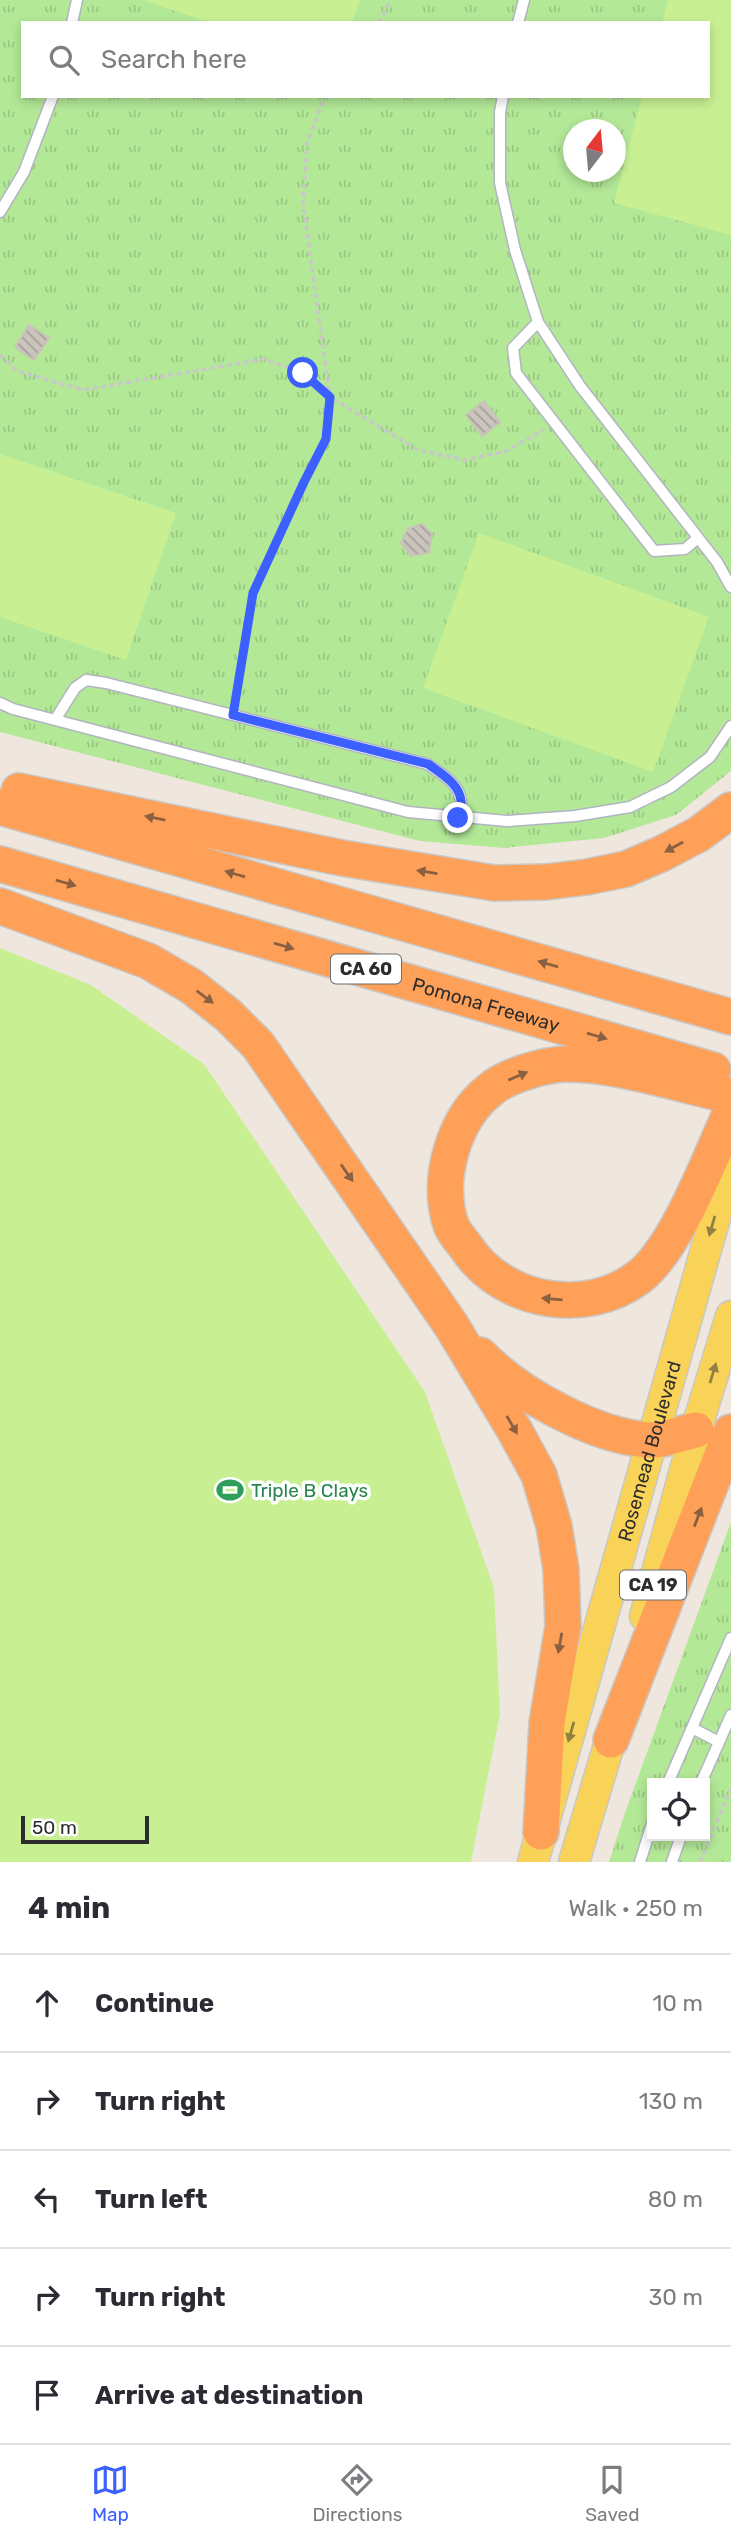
<!DOCTYPE html>
<meta charset="utf-8">
<style>
body{margin:0;font-family:Rubik,sans-serif;background:#f7f7f7;color:#2b2b33}
.controls{position:absolute;right:21px;bottom:21px;display:grid;overflow:hidden;border-radius:0px;box-shadow:0 4px 10px #0003}
.controls button{width:63px;height:63px;display:grid;place-items:center;padding:0;border:0;border-bottom:2px solid #e1e1e2;background:#fff;color:#2b2b33;font:35px sans-serif}
.compass{position:absolute;left:563px;top:119px;width:63px;height:63px;border-radius:50%;background:#fff;box-shadow:0 4px 10px #0003;rotate:16deg}
.scale{position:absolute;left:21px;bottom:18px;width:128px;box-sizing:border-box;padding-left:7px;border:4px solid #2c2c2c;border-top:0;font-size:19px;line-height:24px;white-space:nowrap;color:#2c2c2c;-webkit-text-stroke:5px #fff;paint-order:stroke}
.stop{position:absolute;width:21px;height:21px;margin:-16px;border:5px solid #3b60ff;border-radius:50%;background:#fff}
.stop.end{background:#3b60ff;border-color:#fff;box-shadow:0 2px 7px #0008}
.list{margin:0;padding:0;list-style:none}
h2{display:flex;justify-content:space-between;align-items:center;height:91px;margin:0;padding:0 28px;font-size:30px}
h2 small{font-size:23px;font-weight:400;color:#7c7c81}
.list li{display:grid;grid-template-columns:46px 1fr auto;gap:21px;align-items:center;box-sizing:border-box;height:98px;padding:0 28px;border-top:2px solid #e1e1e2}
.list b{display:block;font-size:26px;white-space:nowrap}
.list em{font-size:23px;font-style:normal;color:#7c7c81}
.icon{flex:none;width:38px;height:38px;fill:none;stroke:currentColor;stroke-width:2;stroke-linecap:round;stroke-linejoin:round}
.map{position:relative;flex:none;width:731px;height:1862px;overflow:hidden}
.search{position:absolute;background:#fff;box-shadow:0 4px 10px #0003;left:21px;right:21px;top:21px;height:77px;display:flex;align-items:center;gap:18px;box-sizing:border-box;padding:0 24px;border-radius:0px;color:#7c7c81;font-size:26px}
.sheet{height:581px;background:#fff}
nav{display:flex;justify-content:space-around;align-items:center;box-sizing:border-box;height:98px;border-top:2px solid #e1e1e2;background:#fff;font-size:19px;color:#7c7c81}
nav a{display:grid;justify-items:center;gap:4px}
nav .on{color:#3b60ff}
.map>svg:first-child{display:block}
.park{fill:url(#park-tufts);fill-rule:evenodd}
.pitch{fill:#c8f093}
.building{fill:url(#building-back-hatch);stroke:#cac4b7;stroke-width:2}
.lines{fill:none;stroke-linecap:round;stroke-linejoin:round}
.lane-casing{stroke:#b2b5c1;stroke-width:13}
.primary-casing{stroke:#c8c8c8;stroke-width:33}
.highway-casing{stroke:#c8c8c8;stroke-width:38}
.path{stroke:#c8c8c8;stroke-width:3.5;stroke-dasharray:5 3.5;stroke-linecap:butt}
.lane{stroke:#fff;stroke-width:10}
.primary{stroke:#f9d358;stroke-width:30}
.highway{stroke:#ffa059;stroke-width:35}
.oneway{fill:#8b6040}
.oneway2{fill:#928042}
.route{stroke:#3b60ff;stroke-width:9}
.labels{text-anchor:middle;stroke-width:7;stroke-linejoin:round;paint-order:stroke}
.shield{fill:#fff;stroke:#6b6b6b;stroke-width:2}
.shield-label{font-size:18px;font-weight:bold;fill:#2c2c2c}
.street-label{font-size:19px;fill:#2c2c2c;stroke:#fff}
.leisure-label{font-size:19px;fill:#27864d;stroke:#fff;text-anchor:start}
</style>
<div class="map">
<svg width="731" height="1862" viewBox="0 0 731 1862">
<defs>
<pattern id="park-tufts" width="24" height="20" patternUnits="userSpaceOnUse" patternTransform="scale(1.75)"><rect width="24" height="20" fill="#b3e897"/><path d="M3 7l-1-3M5 7V3M7 7l1-3M15 17l-1-3M17 17v-4M19 17l1-3" fill="none" stroke="#9ac782"/></pattern>
<pattern id="building-back-hatch" width="6" height="6" patternUnits="userSpaceOnUse" patternTransform="scale(1.75)"><rect width="6" height="6" fill="#cac4bd"/><path d="M-1 5l2 2M0 0l6 6M5-1l2 2" fill="none" stroke="#a49f9a"/></pattern>
</defs>
<rect width="100%" height="100%" fill="#efe7de"/>
<path class="park" d="M0,0h731v771l-55,44 -72,23 -100,10 -84,-7 -420,-109zM23,23h685v73h-685zM574,130h42v42h-42z
M731,1522v340h-122l17,-52zM652,1783h53v53h-53z"/>
<path class="pitch" d="M143,0h217l-8,23h-142z
M668,0h63v235l-117,-32 28,-107h66v-73h-46z
M0,454l176,59 -50,147 -126,-43z
M479,533l230,84 -56,155 -230,-84z
M0,948l91,37 113,79 221,328 69,196 6,126 -29,148h-471z"/>
<path class="building" d="M29,325l20,13 -15,22 -19,-13z
M484,401l16,21 -18,14 -16,-21z
M422,524l10,10 -3,19 -18,3 -10,-13 7,-15z"/>
<g class="lines">
<g class="lane-casing">
<path id="lane" d="M72,23l5,-23
M518,23l6,-23
M503,96l-3,16v71l15,67 23,72 42,64 137,176 14,25
M0,212l24,-40 29,-76
M538,322l-25,26 3,25 138,178 31,-2 13,-11
M0,703l13,6 395,103 99,9 68,-5 55,-9 41,-20 39,-30 21,-31
M55,720l20,-32 11,-8 20,3 321,81c12,8 33,20 34,37 1,5 -2,12 -3,17
M692,1728l27,14
M668,1783l63,-145
M701,1783l30,-68
M640,1862l12,-38
M672,1862l9,-26"/>
</g>
<g class="primary-casing">
<g id="primary">
<path d="M645,1616l51,-186 35,-114"/>
<path id="s1" d="M533,1862l198,-701"/>
<path d="M574,1862l43,-144"/>
</g>
</g>
<g class="highway-casing">
<g id="highway">
<path d="M19,791l323,67 152,25 52,-1 41,-5 39,-8 35,-15 38,-20 32,-24"/>
<path d="M0,807l731,210"/>
<path id="s2" d="M0,864l713,206"/>
<path d="M0,906l148,55 43,25 37,29 30,30 193,280 64,106 24,44 15,51 7,43 2,57 -16,97 -6,109"/>
<path d="M731,1096c-49,-11 -117,-33 -167,-32 -21,1 -58,12 -74,26 -37,29 -54,90 -39,135 3,8 10,15 15,22 36,55 119,71 173,30 38,-29 71,-120 92,-165"/>
<path d="M480,1355c38,39 114,81 168,85 15,1 33,-7 48,-10"/>
<path d="M611,1740l120,-308"/>
</g>
</g>
<path class="path" d="M379,23l12,-23
M0,355l17,16 66,19 181,-31 39,14 27,24 88,53 47,10 41,-9 38,-21
M235,704l18,-111 51,-111 22,-43 4,-42 -27,-194 4,-60 18,-47
M700,1862l31,-74"/>
<use href="#lane" class="lane"/>
<use href="#primary" class="primary"/>
<use href="#highway" class="highway"/>
</g>
<defs><path id="oneway-solid" d="M-6-.8H1V-3.2L6.5 0L1 3.2V.8H-6Z" transform="scale(1.75)"/></defs>
<g class="oneway">
<use href="#oneway-solid" transform="translate(155 818) rotate(-169)"/>
<use href="#oneway-solid" transform="translate(674 847) rotate(151)"/>
<use href="#oneway-solid" transform="translate(427 872) rotate(-171)"/>
<use href="#oneway-solid" transform="translate(235 874) rotate(-164)"/>
<use href="#oneway-solid" transform="translate(66 883) rotate(16)"/>
<use href="#oneway-solid" transform="translate(284 946) rotate(16)"/>
<use href="#oneway-solid" transform="translate(548 964) rotate(-164)"/>
<use href="#oneway-solid" transform="translate(205 997) rotate(37)"/>
<use href="#oneway-solid" transform="translate(597 1036) rotate(16)"/>
<use href="#oneway-solid" transform="translate(518 1076) rotate(-23)"/>
<use href="#oneway-solid" transform="translate(347 1173) rotate(55)"/>
<use href="#oneway-solid" transform="translate(552 1299) rotate(-175)"/>
<use href="#oneway-solid" transform="translate(512 1425) rotate(60)"/>
<use href="#oneway-solid" transform="translate(698 1517) rotate(-69)"/>
<use href="#oneway-solid" transform="translate(560 1643) rotate(100)"/>
</g>
<g class="oneway2">
<use href="#oneway-solid" transform="translate(712 1226) rotate(106)"/>
<use href="#oneway-solid" transform="translate(713 1373) rotate(-73)"/>
<use href="#oneway-solid" transform="translate(571 1732) rotate(106)"/>
</g>
<g class="lines">
<path class="route" d="M303,373l27,24 -4,42 -22,43 -51,111 -20,122 195,49c11,8 32,20 33,37 1,5 -2,12 -3,17"/>
</g>
<defs>
<g id="stadium-bare" transform="scale(2.1)"><path d="M0-5a6.5 5 0 1 0 0 10a6.5 5 0 1 0 0-10ZM-3.5-1.8h7v3.6h-7Z" fill="#2e9e5b" stroke="#fff" stroke-width="2.5" paint-order="stroke"/></g>
</defs>
<g fill-rule="evenodd">
<use href="#stadium-bare" x="230" y="1490"/>
</g>
<g class="labels">
<g class="shield">
<rect x="331" y="954.5" width="70" height="29" rx="5"/>
<rect x="620" y="1570.5" width="66" height="29" rx="5"/>
</g>
<g class="shield-label">
<text x="366" y="975">CA 60</text>
<text x="653" y="1591">CA 19</text>
</g>
<g class="street-label">
<text dy="7" stroke="none"><textPath href="#s2" startOffset="506">Pomona Freeway</textPath></text>
<text dy="7" stroke="none"><textPath href="#s1" startOffset="427">Rosemead Boulevard</textPath></text>
</g>
<g class="leisure-label">
<text x="251" y="1497">Triple B Clays</text>
</g>
</g>
</svg>
<div class="controls">
<button><svg class="icon" aria-label="locate" viewBox="0 0 24 24"><circle cx="12" cy="12" r="6"/><path d="M12 2v4M12 18v4M2 12h4M18 12h4"/></svg></button>
</div>
<svg class="compass" viewBox="-18 -18 36 36"><path d="M0-13l5 13h-10z" fill="#e53935"/><path d="M0 13l5-13h-10z" fill="#7c7c81"/></svg>
<div class="scale">50 m</div>
<div class="stop" style="left:303px;top:373px"></div>
<div class="stop end" style="left:458px;top:818px"></div>
<div class="search"><svg class="icon" aria-label="search" viewBox="0 0 24 24"><circle cx="10" cy="10" r="6"/><path d="M15 15l6 6"/></svg>Search here</div>
</div>
<section class="sheet">
<h2>4 min<small>Walk · 250 m</small></h2>
<ul class="list">
<li><svg class="icon" aria-label="ahead" viewBox="0 0 24 24"><path d="M12 20V5M6 11l6-6 6 6"/></svg><div><b>Continue</b></div><em>10 m</em></li>
<li><svg class="icon" aria-label="right" viewBox="0 0 24 24"><path d="M7 20v-9h11M14 6l5 5-5 5"/></svg><div><b>Turn right</b></div><em>130 m</em></li>
<li><svg class="icon" aria-label="left" viewBox="0 0 24 24"><path d="M17 20v-9H6M10 6l-5 5 5 5"/></svg><div><b>Turn left</b></div><em>80 m</em></li>
<li><svg class="icon" aria-label="right" viewBox="0 0 24 24"><path d="M7 20v-9h11M14 6l5 5-5 5"/></svg><div><b>Turn right</b></div><em>30 m</em></li>
<li><svg class="icon" aria-label="arrive" viewBox="0 0 24 24"><path d="M6 21V4h12l-3 4 3 4H6"/></svg><div><b>Arrive at destination</b></div></li>
</ul>
</section>
<nav>
<a class="on"><svg class="icon" aria-label="map" viewBox="0 0 24 24"><path d="M3 6l6-2 6 2 6-2v14l-6 2-6-2-6 2zM9 4v14M15 6v14"/></svg>Map</a>
<a><svg class="icon" aria-label="directions" viewBox="0 0 24 24"><path d="M12 3l9 9-9 9-9-9zM9 14v-3h6M13 9l2 2-2 2"/></svg>Directions</a>
<a><svg class="icon" aria-label="saved" viewBox="0 0 24 24"><path d="M7 4h10v16l-5-4-5 4z"/></svg>Saved</a>
</nav>
